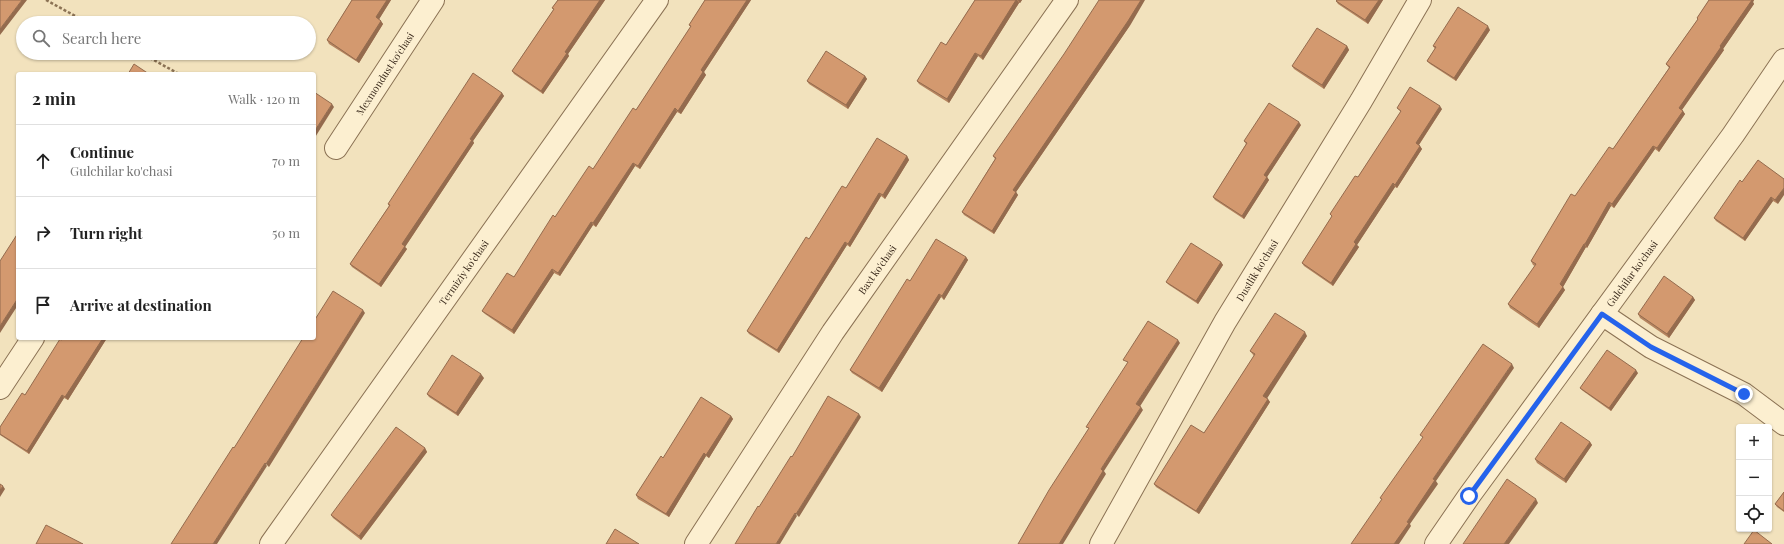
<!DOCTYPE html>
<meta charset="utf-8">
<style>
body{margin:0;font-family:"Playfair Display",serif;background:#f2f2f2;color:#222}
.controls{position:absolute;right:12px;bottom:12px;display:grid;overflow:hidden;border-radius:4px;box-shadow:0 1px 3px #0004}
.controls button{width:36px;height:36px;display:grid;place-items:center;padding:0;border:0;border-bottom:1px solid #e0e0e0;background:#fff;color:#222;font:20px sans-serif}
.stop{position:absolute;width:12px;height:12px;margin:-9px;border:3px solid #2563eb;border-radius:50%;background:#fff}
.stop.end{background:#2563eb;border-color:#fff;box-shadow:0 1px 4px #0008}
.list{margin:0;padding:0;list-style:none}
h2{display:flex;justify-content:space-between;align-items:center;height:52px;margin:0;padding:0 16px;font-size:17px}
h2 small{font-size:13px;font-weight:400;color:#767676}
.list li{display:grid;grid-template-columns:26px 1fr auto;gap:12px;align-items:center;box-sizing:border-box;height:72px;padding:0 16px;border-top:1px solid #e0e0e0}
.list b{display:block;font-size:15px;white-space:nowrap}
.list p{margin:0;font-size:13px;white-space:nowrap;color:#767676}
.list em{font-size:13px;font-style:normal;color:#767676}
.icon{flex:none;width:22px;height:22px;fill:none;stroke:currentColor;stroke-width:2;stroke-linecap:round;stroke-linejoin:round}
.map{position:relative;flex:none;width:1784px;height:544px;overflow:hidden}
.search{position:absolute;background:#fff;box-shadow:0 1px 3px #0004;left:16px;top:16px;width:300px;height:44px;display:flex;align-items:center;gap:10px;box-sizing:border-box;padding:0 14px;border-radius:22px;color:#767676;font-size:15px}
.panel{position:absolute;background:#fff;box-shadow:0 1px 3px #0004;left:16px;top:72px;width:300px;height:268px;border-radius:4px}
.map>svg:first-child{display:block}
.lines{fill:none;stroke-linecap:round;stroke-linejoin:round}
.street-casing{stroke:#8b7254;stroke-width:24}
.path{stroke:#8b7254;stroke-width:2.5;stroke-dasharray:3 2;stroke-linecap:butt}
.street{stroke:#fcefd0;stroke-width:22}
.wall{fill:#b5845f}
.shaded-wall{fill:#946b4e}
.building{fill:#d3996f;stroke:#946b4e}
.route{stroke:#2563eb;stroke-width:5}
.labels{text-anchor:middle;stroke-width:3.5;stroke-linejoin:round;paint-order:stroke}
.street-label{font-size:10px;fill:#39291b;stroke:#f8eccd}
</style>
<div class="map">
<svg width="1784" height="544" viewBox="0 0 1784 544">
<rect width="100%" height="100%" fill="#f2e2bd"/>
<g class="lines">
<g class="street-casing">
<g id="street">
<path id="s1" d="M336,148l97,-148"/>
<path d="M1602,314l49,33 93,47 40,30"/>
<path d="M0,388l33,-50"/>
<path id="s2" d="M271,544l386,-544"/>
<path id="s3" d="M696,544l137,-212 234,-332"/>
<path id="s4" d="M1101,544l124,-222 136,-221 59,-101"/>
<path id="s5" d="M1436,544l33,-48 264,-361 51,-75"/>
</g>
</g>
<path class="path" d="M46,0l42,23
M141,53l38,21"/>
<use href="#street" class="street"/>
</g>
<path class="wall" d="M352,0h39l-12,19 4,5 -24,39 -30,-19 -2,-4z
M558,0h47l-37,54 1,2 -26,38 -29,-20 -2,-3 42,-62 -2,-1z
M705,0h46l-47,72 2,3 -25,39 -4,-2 -37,57 -5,-3 -39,61 -3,-2 -33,51 -6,-3 -40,61 -29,-20 -3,-3 32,-34 41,-60 38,-48 43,-59 55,-83 -2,-2z
M975,0h47l-2,3h-1l-36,57 -5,-4 -29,47 -30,-19 -2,-3 29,-36z
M1383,0l-15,24 -30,-20 -2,-3z
M1709,0h45l-1,2 1,2 -31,45 1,1 -42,60 3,4 -26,38 -4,-3 -41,59 -3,-2 -24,42 -1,-1 -23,40 2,3 -26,38 -29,-20 -2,-4 27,-38 -2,-1 -2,-4 44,-65 38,-47 56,-81 -3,-4 32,-45 -1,-1z
M1131,24l-115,168 2,3 -24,39 -30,-19 -2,-3 33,-53 -2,-3z
M1490,30l-34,51 -26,-17 -3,-3 8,-12 -2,-3z
M1347,46l2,4 -25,39 -30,-20 -2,-3z
M865,76l2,3 -19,30 -39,-25 -2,-3z
M502,93l2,3 -31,45 1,2 -69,104 2,2 -26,38 -29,-20 -2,-3 39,-58 -1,-2z
M1397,108l45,1 -23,36 3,4 -25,39 -2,-1 -38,58 2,2 -26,39 -29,-20 -2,-3 30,-47 -2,-2 28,-37 43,-65z
M1301,125l-34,52 2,3 -25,39 -29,-19 -2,-3 33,-53 -2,-3z
M907,156l2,4 -24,39 -4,-3 -31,51 -3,-2 -68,108 -30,-19 -2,-3 99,-143z
M1758,160l20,44 -5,-3 -28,40 -29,-20 -2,-3 28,-36z
M966,257l2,3 -24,40 -3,-3 -59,95 -30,-19 -2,-3 60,-89z
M1221,262l2,3 -25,39 -29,-19 -3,-3z
M1693,297l2,3 -26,38 -29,-20 -2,-4z
M1307,336l-41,62 4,4 -71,112 -43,-27 -2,-3 50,-51 50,-77 -4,-5z
M64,338h46l-1,2 -2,-2 -39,62 -4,-2 -35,56 -29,-19v-8l25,-32z
M1638,373l-27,38 -28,-20 -3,-3z
M484,378l-26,38 -29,-19 -2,-3z
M731,416l2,3 -24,39 -3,-2 -37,61 -31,-18 -2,-4 27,-37z
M1590,442l2,3 -26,38 -29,-20 -2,-4z
M425,448l2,4 -66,88 -28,-22 -2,-3z
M1784,492v20l-7,-5 -2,-3z"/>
<path class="shaded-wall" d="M22,0h5l-27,35v-6z
M387,0h4l-13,21 -2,-4z
M600,0h5l-37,54 1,2 -26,38 -2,-3 24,-39z
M747,0h4l-47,72 2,3 -25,39 -3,-3 23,-41z
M1016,0h1l2,3 -36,57 -2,-4z
M1018,0h4l-2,3z
M1141,0h4l-14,24 -115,168 2,3 -24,39 -2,-3 21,-41z
M1379,0h4l-15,24 -3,-4z
M1751,0h3l-1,2 1,2 -31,45 1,1 -43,61 -2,-3z
M381,21l2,3 -24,39 -3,-3z
M1488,26l2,4 -34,51 -2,-3z
M1347,46l2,4 -25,39 -2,-4z
M975,53l3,3 -29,47 -2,-4z
M865,76l2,3 -19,30 -2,-4z
M502,93l2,3 -31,45 1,2 -69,104 2,2 -26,38 -2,-3 23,-40 68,-105z
M332,104l2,3 -20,32v-7z
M1440,106l2,3 -24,37 -2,-3z
M675,108l2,4 -37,57 -2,-3z
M1683,111l2,3 -26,38 -2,-4z
M1299,122l2,3 -34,52 2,3 -25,39 -2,-3 22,-41z
M1420,146l2,3 -25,39 -2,-3z
M1653,146l2,3 -41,59 -2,-4z
M907,156l2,4 -24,39 -2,-4z
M633,163l2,3 -39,61 -3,-4z
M1393,183l2,4 -38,58 2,2 -26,39 -2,-3 23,-41z
M1784,188v7l-6,9 -3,-4z
M879,193l2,3 -31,51 -2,-3z
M1771,197l2,4 -28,40 -2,-3z
M1609,202l2,4 -24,42 -2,-4z
M591,222l2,3 -33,51 -2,-3z
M845,242l2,3 -68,108 -2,-3z
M1584,244l2,3 -23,40 2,3 -26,38 -2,-4z
M966,257l2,3 -24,40 -2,-4z
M1221,262l2,3 -25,39 -2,-3z
M552,269l2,4 -40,61 -2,-4z
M939,294l2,3 -59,95 -3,-4z
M1693,297l2,3 -26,38 -2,-4z
M18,298v7l-18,28v-7z
M363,310l2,3 -96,154 -3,-3z
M1305,332l2,4 -41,64 -3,-4z
M103,338h4l-39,62 -3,-3z
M1178,340l2,3 -41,65 -3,-4z
M1512,364l2,4 -78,113 2,3 -28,40 1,2 -12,18h-5l39,-65z
M1636,370l2,3 -27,38 -2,-3z
M481,374l3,4 -26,38 -2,-3z
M62,395l2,3 -35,56 -2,-3z
M1268,399l2,3 -71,112 -3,-3z
M1141,407l2,3 -39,61 2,3 -43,70h-4l42,-75z
M859,414l2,3 -62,100 -3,-3z
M731,416l2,3 -24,39 -3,-3z
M1590,442l2,3 -26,38 -2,-4z
M425,448l2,4 -66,88 -2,-4z
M704,453l2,3 -37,61 -3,-3z
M265,463l2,3 -50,78h-4z
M3,486l2,3 -5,8v-7z
M1536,499l2,4 -29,41h-5z
M795,513l2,3 -17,28h-4z"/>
<path class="building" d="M0,0h22l-22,29z
M352,0h35l-11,17 5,4 -25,39 -29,-20z
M558,0h42l-35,52 2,1 -26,38 -29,-20 42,-62 -2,-1z
M705,0h42l-46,70 2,2 -25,39 -3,-3 -37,58 -5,-3 -40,60 -2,-1 -33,51 -6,-4 -40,61 -30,-19 25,-38 7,4 39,-62 2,2 34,-51 4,3 40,-61 3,2 55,-84 -2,-1z
M975,0h41l-35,56 -6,-3 -28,46 -30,-18 24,-39 5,3z
M1099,0h42l-13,21 -115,169 3,2 -24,39 -30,-19 34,-54 -3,-2 71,-102z
M1337,0h42l-14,20 -29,-19z
M1709,0h43l-32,46 1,1 -42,61 4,3 -26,37 -4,-2 -41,58 -3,-2 -24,42h-1l-24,40 3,3 -26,37 -29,-20 28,-40 -5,-3 40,-67 4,2 34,-49 4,2 57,-82 -4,-3 32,-45 -1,-1z
M1458,7l30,19 -34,52 -27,-17 9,-14 -3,-1z
M1317,28l30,18 -25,39 -30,-19z
M826,51l39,25 -19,29 -39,-24z
M134,64l15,10h-21z
M473,73l29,20 -32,46 2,1 -70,104 3,2 -26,38 -29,-20 40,-59 -2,-1z
M1410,87l30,19 -24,37 4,3 -25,39 -2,-2 -39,59 2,2 -25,39 -29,-20 30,-47 -2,-2 25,-38 3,1 43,-66 -4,-3z
M314,92l18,12 -18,28z
M1269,103l30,19 -35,53 3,2 -25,39 -29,-19 34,-54 -3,-2z
M877,138l30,18 -24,39 -4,-2 -31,51 -3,-2 -68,108 -30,-19 59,-94 3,2 33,-53 4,2z
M1758,160l26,19v9l-9,12 -4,-3 -28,41 -29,-20 26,-38 2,2z
M18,233v65l-18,28v-65z
M936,239l30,18 -24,39 -3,-2 -60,94 -29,-18 57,-91 3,2z
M1191,243l30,19 -25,39 -30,-19z
M1664,276l29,21 -26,37 -29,-20z
M333,291l30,19 -97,154 -1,-1 -52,81h-42l62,-97 1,1 69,-110h11v-17z
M1275,313l30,19 -42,64 5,3 -72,112 -42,-27 37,-59 13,8 51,-79 -5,-3z
M1148,321l30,19 -42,64 5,3 -40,62 2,2 -44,73h-41l31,-54 40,-62 -3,-1 42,-65 -5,-2z
M64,338h39l-38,59 -3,-2 -35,56 -27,-17v-7l22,-34 3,2 35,-56 2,1z
M1483,344l29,20 -79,115 2,1 -28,42 2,1 -15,21h-43l31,-45 -2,-1 43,-61 -3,-2z
M1607,350l29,20 -27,38 -29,-20z
M452,355l29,19 -25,39 -29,-19z
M828,396l31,18 -63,100 -1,-1 -19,31h-41l23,-38 1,1 32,-51 1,1z
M701,397l30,19 -25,39 -2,-2 -38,61 -30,-19 25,-39 2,2z
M1561,422l29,20 -26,37 -29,-20z
M396,427l29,21 -66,88 -28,-21z
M1507,479l29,20 -32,45h-41z
M0,484l3,2 -3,4z
M1784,492v19l-9,-7z
M46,525l37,19h-47z
M615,529l24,15h-33z
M1754,530l18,14h-28z"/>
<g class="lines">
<path class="route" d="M1469,496l133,-182 49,33 93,47"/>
</g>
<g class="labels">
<g class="street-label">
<text dy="4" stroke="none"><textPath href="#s1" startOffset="89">Mexmondust ko'chasi</textPath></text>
<text dy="4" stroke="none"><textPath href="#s3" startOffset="329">Baxt ko'chasi</textPath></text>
<text dy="4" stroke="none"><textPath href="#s4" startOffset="315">Dustlik ko'chasi</textPath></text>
<text dy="4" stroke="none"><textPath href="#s2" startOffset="333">Termiziy ko'chasi</textPath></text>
<text dy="4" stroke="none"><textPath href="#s5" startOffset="334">Gulchilar ko'chasi</textPath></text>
</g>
</g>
</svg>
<div class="controls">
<button>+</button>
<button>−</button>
<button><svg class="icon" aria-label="locate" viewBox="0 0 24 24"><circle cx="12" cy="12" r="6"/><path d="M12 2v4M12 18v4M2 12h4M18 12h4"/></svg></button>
</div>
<div class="stop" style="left:1469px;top:496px"></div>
<div class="stop end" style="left:1744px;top:394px"></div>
<div class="search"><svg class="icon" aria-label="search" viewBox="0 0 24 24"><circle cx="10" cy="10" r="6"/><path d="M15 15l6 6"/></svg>Search here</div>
<section class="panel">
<h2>2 min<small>Walk · 120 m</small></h2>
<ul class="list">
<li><svg class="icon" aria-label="ahead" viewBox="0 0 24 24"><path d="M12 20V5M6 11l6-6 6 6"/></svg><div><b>Continue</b><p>Gulchilar ko'chasi</p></div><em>70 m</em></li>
<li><svg class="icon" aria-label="right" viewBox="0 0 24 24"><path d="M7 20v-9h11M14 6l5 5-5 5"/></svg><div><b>Turn right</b></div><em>50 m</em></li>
<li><svg class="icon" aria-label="arrive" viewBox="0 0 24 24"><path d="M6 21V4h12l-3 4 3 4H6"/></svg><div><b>Arrive at destination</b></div></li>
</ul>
</section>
</div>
